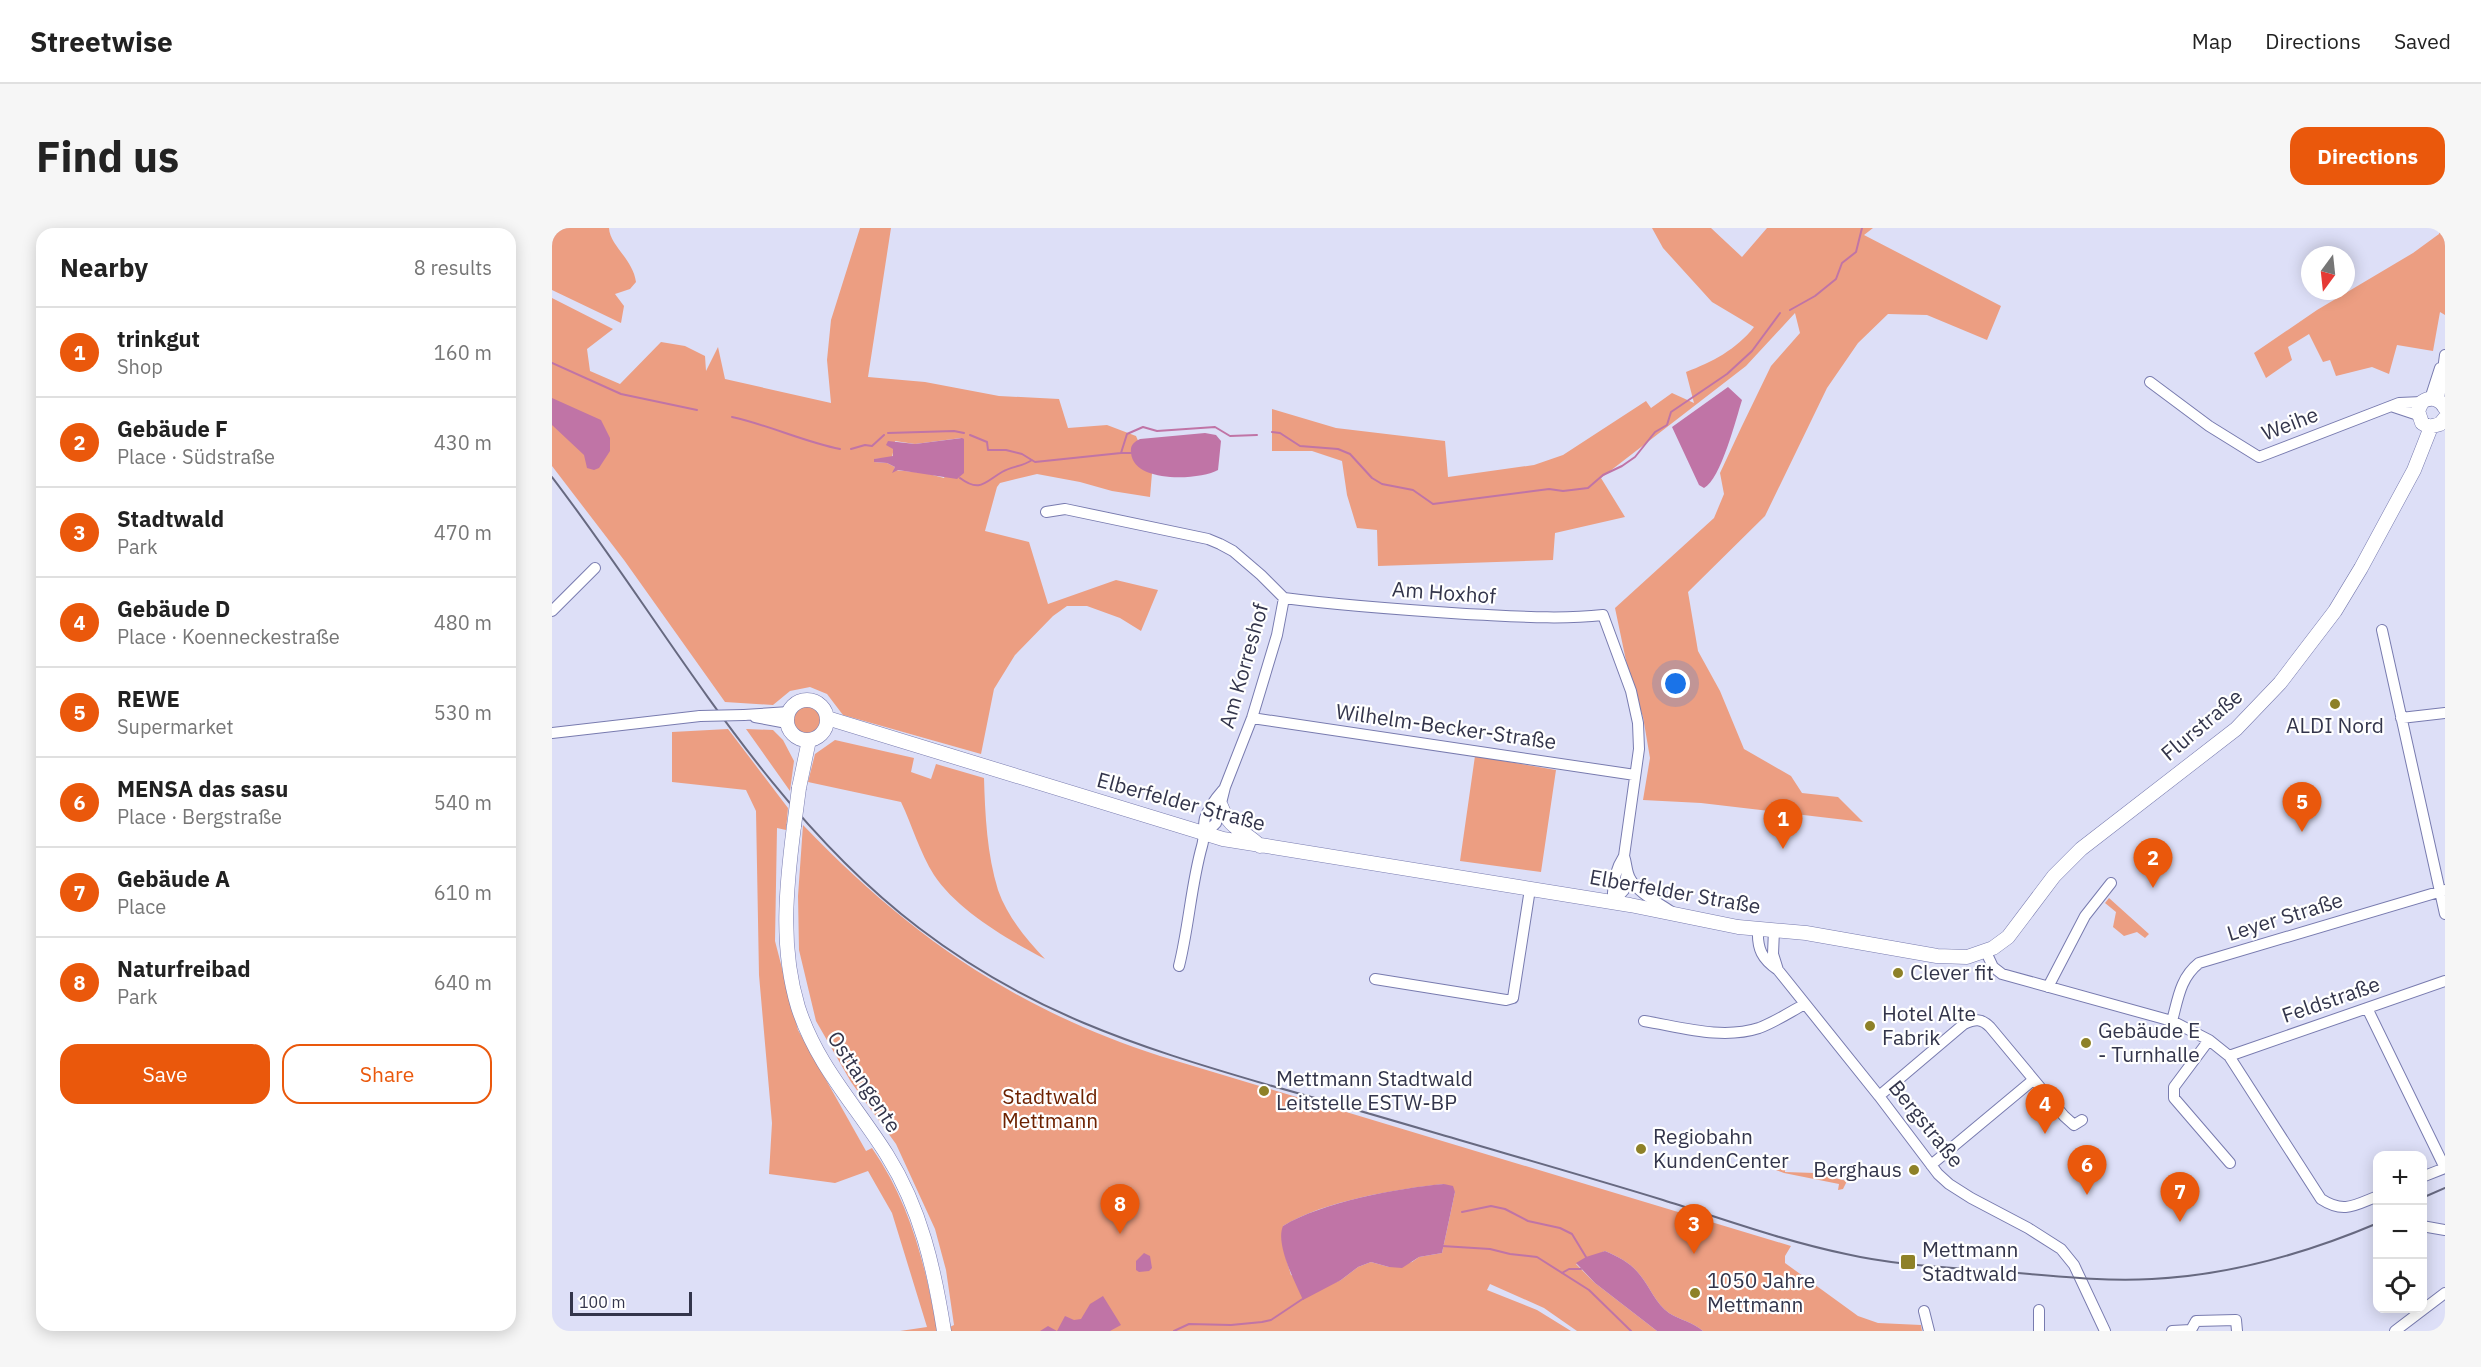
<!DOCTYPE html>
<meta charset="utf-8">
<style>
body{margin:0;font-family:"IBM Plex Sans",sans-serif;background:#f6f6f6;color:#222}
.controls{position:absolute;right:18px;bottom:18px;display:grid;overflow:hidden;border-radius:12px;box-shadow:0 3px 15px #0003}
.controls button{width:54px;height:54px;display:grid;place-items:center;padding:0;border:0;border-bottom:2px solid #e0e0e0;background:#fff;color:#222;font:30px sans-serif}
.compass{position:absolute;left:1749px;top:18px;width:54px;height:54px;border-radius:50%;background:#fff;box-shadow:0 3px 15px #0003;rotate:195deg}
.scale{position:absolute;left:18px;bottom:15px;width:122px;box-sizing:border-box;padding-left:6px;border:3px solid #33354b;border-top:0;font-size:16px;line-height:21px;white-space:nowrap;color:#33354b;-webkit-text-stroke:4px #fff;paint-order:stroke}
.you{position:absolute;left:1124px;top:456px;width:21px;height:21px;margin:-15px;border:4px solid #fff;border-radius:50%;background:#1a73e8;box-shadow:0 0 0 9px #1a73e833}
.badge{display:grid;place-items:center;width:39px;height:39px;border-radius:50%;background:#ea580c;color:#fff;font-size:20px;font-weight:700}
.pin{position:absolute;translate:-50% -50px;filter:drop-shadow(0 2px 3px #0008)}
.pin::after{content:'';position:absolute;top:32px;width:21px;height:18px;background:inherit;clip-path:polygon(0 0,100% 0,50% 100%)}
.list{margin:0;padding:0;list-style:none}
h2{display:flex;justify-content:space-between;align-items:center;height:78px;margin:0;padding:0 24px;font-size:26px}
h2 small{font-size:20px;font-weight:400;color:#767676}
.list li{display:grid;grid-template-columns:39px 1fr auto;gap:18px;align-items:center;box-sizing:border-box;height:90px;padding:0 24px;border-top:2px solid #e0e0e0}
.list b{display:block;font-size:22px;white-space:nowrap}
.list p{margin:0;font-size:20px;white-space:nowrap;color:#767676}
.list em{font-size:20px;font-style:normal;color:#767676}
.actions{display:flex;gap:12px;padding:18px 24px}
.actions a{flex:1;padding:14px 0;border:2px solid #ea580c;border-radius:18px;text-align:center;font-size:21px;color:#ea580c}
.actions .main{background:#ea580c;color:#fff}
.icon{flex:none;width:33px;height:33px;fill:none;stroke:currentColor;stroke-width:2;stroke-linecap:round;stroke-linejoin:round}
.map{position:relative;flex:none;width:1893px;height:1103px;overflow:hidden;border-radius:18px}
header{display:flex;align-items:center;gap:36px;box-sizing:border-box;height:84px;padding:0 30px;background:#fff;border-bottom:2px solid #e0e0e0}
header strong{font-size:28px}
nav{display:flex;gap:33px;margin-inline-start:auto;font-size:21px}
.intro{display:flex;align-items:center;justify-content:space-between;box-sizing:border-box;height:144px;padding:0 36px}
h1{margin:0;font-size:42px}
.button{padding:15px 27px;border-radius:18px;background:#ea580c;color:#fff;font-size:21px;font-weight:700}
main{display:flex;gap:36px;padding:0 36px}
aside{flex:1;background:#fff;border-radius:18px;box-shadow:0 3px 15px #0003}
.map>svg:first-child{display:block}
.green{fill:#ec9e82;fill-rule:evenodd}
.water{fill:#c074a6}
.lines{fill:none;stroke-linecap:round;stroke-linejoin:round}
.stream{stroke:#c074a6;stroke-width:2}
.minor-casing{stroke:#787baf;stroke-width:12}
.major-casing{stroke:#787baf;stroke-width:15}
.minor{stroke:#fff;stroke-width:10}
.major{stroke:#fff;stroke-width:14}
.rail{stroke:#676980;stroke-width:2}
.minor-bridge-casing{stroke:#787baf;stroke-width:12;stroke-linecap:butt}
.major-bridge-casing{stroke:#787baf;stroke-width:15;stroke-linecap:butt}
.minor-bridge{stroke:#fff;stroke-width:10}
.major-bridge{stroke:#fff;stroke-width:14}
.poi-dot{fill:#8e8128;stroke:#fff;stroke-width:2}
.labels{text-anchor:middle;stroke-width:4.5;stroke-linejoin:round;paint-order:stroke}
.street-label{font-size:21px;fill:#33354b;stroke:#fff}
.poi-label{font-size:21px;fill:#33354b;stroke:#fff;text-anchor:start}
.park-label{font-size:21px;fill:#6d2100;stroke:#fff}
</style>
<header>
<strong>Streetwise</strong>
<nav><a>Map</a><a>Directions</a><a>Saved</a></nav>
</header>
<div class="intro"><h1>Find us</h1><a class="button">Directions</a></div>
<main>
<aside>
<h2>Nearby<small>8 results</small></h2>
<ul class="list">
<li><span class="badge">1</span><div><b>trinkgut</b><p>Shop</p></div><em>160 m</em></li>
<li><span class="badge">2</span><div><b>Gebäude F</b><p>Place · Südstraße</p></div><em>430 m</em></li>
<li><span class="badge">3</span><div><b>Stadtwald</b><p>Park</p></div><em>470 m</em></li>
<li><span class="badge">4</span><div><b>Gebäude D</b><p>Place · Koenneckestraße</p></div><em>480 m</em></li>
<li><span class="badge">5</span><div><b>REWE</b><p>Supermarket</p></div><em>530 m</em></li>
<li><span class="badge">6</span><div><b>MENSA das sasu</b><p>Place · Bergstraße</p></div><em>540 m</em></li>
<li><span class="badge">7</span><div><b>Gebäude A</b><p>Place</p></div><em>610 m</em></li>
<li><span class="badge">8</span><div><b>Naturfreibad</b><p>Park</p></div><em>640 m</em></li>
</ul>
<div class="actions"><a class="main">Save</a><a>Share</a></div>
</aside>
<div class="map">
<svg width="1893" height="1103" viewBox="0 0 1893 1103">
<rect width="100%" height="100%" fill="#dddff7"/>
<path class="green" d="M0,0h57c1,18 24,31 27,54l-6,7 -15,5 9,12 -3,17 -69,-33z
M308,0h31l-23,149 57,5 74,14 60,3 9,29 39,-3 29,11 16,37 -2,24 -38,-6 -32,-9 -43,-8 -37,9 -3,4 -12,44 44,11 19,62 68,-24 42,10 -17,41 -21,-13 -33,-12h-20l-14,10 -38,39 -21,34 -13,65 -138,-39 -16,-21 -17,-7 -20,4 -17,14 -48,-3 -101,-142 -72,-94v-168l61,31 -26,20 3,22 30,13 41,-42 24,4 20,10 1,15 12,-24 7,32 106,24 -4,-43 4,-40zM409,210l-17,40 -19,-5 -31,-3 1,-3 -8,-4 -13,-1v-3l18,-1 3,-17 20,3z
M1100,0h59l31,29 25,-29h106l-9,7 137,71 -14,34 -60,-25 -39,-1 -30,29 -31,45 -62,128 -77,76 10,59 22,40 24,58 47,27 11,17 36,4 25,25 -162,-19 -58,-3 7,-42 -7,-41 -14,-42 -14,-67 99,-90 10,-24 -4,-21 21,-45 30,-62 29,-33 -5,-20 -49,53 -145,112 24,39 -70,16 -2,27 -175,6 -1,-36 -20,-2 -10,-33 -5,-34 -30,-10h-40v-42l64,19 109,13 3,36 86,-12 29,-10 83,-54 5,7 21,-15 22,10 -8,-31c26,-10 50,-22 68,-45l-42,-25 -49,-54z
M1887,0h6v87l-5,-3 -7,39 -36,-6 -8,29 -17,-7 -36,9 -6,-16 -7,2 -14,-28 -21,13 4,13 -26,18 -12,-25 63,-43 96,-57 26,-19z
M238 492a16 16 0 1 1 32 0a16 16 0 1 1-32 0Z
M176,501l60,79 -2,22 -9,-2 -2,113 23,89 68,121 6,-3c38,55 54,118 65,183h-37l27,-4 -35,-114 -24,-42 -33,12 -66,-9 3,-51 -13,-148 -3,-164 -10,-21 -74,-8v-50z
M194,501l27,1 10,10 11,21 -4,30z
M283,512l79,18 -3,14 20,7 5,-15 48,14c1,36 3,77 14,112 9,26 28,49 47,69 -37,-19 -88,-49 -111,-84 -14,-22 -22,-50 -33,-73l-93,-20 7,-28z
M923,528l81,14 -15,102 -81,-11z
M251,597c105,110 212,184 357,231l631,190 -6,10v7l73,53 20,7 43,2 1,6h-219c-10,-9 -23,-11 -34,-18 -13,-9 -19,-26 -29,-38 -9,-12 -21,-18 -35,-24l-29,13 19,19 62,48h-80l-33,-23 -54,-24 -3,6 50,20 34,21h-630l13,-6 -8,-55 -11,-41 -39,-85 -45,-62 -35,-61 -17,-71 -1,-54zM892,956l11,8 -13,61 -23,4 -7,5 -23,5 -18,-5 -13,5 -17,13 -15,6 -35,-11 -6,-20 -2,-29c41,-25 113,-37 161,-42z
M1557,670l40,36 -4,4 -8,-6 -13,4 -11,-9 3,-15 -11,-9z
M1214,935l13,7 6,-5v7l30,1 32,8 -4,8 -5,1 1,-6 -55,-11 -25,-9z"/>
<path class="water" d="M1176,159l14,13c-6,19 -21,79 -38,88l-5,-3 -27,-58z
M0,170l49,22 9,18v13l-11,17 -5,2 -7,-2 -3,-13 -32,-30z
M653,205l11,2 5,6 -3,29c-18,10 -84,14 -87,-17 -1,-8 3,-11 9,-14z
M410,210l2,1v34l-7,6 -59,-9 -6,3 3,-6 -8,-4 -13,-1v-3l19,-3v-7l-7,-4 2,-4 27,3z
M892,956l9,2 2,6 -13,61 -23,4 -17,11 -13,-1 -18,-5 -13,5 -17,13 -38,20c-8,-18 -28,-56 -20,-74 39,-24 115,-38 161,-42z
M1053,1023c14,6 26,12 35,24 10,12 16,29 29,38 11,7 24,9 34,18h-46l-62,-48 -19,-20 10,-6z
M592,1025l6,3 2,12 -3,3 -10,1 -3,-2v-9z
M551,1068l18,29 -11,6h-70l8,-5 9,5 8,-15 9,4 7,-1 9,-15z"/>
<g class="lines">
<path class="stream" d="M1238,82l25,-14 21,-17 6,-16 14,-11 6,-24
M0,135l69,31 76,16
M180,189c37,8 72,25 108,32
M720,204l8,1 20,13 38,3 12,5 22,24 10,6 31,6 20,14 116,-15 14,2 25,-3 15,-13 19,-9 13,-9 20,-25 12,-7 4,-13 56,-38 25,-23 28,-38
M336,205l66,-2 10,2
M418,207l17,7 1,8h18l16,4 13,8 86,-9 6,-19 16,-7 14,4 58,-4 15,9 27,-1
M299,221l14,-4 7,1 12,-11
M569,225h10
M408,250c20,15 25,4 42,-6 10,-6 20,-5 30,-12
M910,984l29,-6 14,3 23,12 32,7 12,6 14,23
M890,1018l48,3 20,5 27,3 52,33 42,41
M1010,1045l7,-4h12
M622,1103l15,-7 42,1 31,-3 9,-2 33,-22"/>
<g class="minor-casing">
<path id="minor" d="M1598,154l59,44 50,31 140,-54 23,-1
M1878,171l10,-31
M1887,172l6,-45
M1839,178l27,9
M494,284l19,-3 143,30 12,5 13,7 28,24 23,23
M732,370c61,8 121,12 182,16 46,2 91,6 137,1l28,76 7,32 1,26 -15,107c3,8 2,17 7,24 9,15 29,23 42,33
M0,383l43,-43
M1830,402l63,284
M192,487l45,-3
M203,489l32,6
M700,490l383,57
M1849,490l44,-5
M0,505l148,-17
M653,606l11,-11 9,-36 27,-69 25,-83 7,-37
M1061,674c-1,-16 2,-32 11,-46
M1061,674l11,-12 3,-19
M1206,702c-1,19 4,29 20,40l101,126 59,78 11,10 22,14 57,30 33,21 13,16 31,66
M1222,702l-1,24 5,16
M1434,724l7,15 9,7 170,47 37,19 20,16 92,143c23,15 34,6 57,-3
M627,738c10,-40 12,-81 23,-120 3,-10 1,-20 3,-28 4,-11 11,-20 18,-28
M823,751l131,21 7,-2 17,-109
M1496,759l37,-71 26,-33
M1815,780l78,160
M1092,793c37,6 78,19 115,7 16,-6 31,-16 46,-24
M1620,793c6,-22 8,-43 27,-58l246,-73
M1657,812l-35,47v11l56,65
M1677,828l216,-75
M1327,868l85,-72c11,-5 17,-6 26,3l74,89 10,9 8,-5
M1379,937l102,-85
M1870,949l23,-9
M1870,998l23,4
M1487,1082v21
M1372,1083l5,20
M1620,1103l19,-1 5,-9 40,-1 1,11
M1843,1103l50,-38"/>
</g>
<g class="major-casing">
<path id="major" d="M1893,180c-5,-9 -14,-12 -23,-6l-4,9 4,12 7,4 11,-3 5,-6
M235 492a20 20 0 1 1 40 0a20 20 0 1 1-40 0Z
M275,490l396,121 407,66 108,22 68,6 131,23 30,1 26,-9 15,-11 46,-61 27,-27 155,-120 44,-46 55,-72 26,-43 53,-98 17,-43
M247,560l10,-48
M669,578c9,24 23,24 39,40
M242,598c-8,62 -14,121 4,181 19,59 57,97 89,148 34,54 47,113 57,176"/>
</g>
<use href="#minor" class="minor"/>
<use href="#major" class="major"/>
<path class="rail" d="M0,249c117,153 212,333 367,451 110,84 216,118 346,156 58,16 116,33 174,50 75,22 149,43 224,66 60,19 121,41 183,54 48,11 98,13 147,17 53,4 106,11 159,8 79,-4 153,-25 226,-56
M1870,970l23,-10"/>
<g class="minor-bridge-casing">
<path id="minor-bridge" d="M148,488l44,-1"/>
</g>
<g class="major-bridge-casing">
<path id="major-bridge" d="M242,598l5,-38"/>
</g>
<use href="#minor-bridge" class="minor-bridge"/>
<use href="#major-bridge" class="major-bridge"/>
</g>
<g class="poi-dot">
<circle cx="1783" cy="476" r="6"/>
<circle cx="1346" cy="745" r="6"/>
<circle cx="1318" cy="798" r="6"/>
<circle cx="1534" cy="815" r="6"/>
<circle cx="712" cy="863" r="6"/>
<circle cx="1089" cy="921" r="6"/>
<circle cx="1362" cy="942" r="6"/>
<rect x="1348" y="1026" width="16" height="16" rx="3"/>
<circle cx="1143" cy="1065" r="6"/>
</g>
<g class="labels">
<g class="street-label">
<text transform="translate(1738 196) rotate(-21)" y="7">Weihe</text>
<text transform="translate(892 365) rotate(4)" y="7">Am Hoxhof</text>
<text transform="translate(692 438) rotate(-74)" y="7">Am Korreshof</text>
<text transform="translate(1650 497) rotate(-40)" y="7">Flurstraße</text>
<text transform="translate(894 499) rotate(8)" y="7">Wilhelm-Becker-Straße</text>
<text transform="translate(629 574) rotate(15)" y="7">Elberfelder Straße</text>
<text transform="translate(1123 664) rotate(10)" y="7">Elberfelder Straße</text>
<text transform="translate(1733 689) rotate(-17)" y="7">Leyer Straße</text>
<text transform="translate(1779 772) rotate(-19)" y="7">Feldstraße</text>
<text transform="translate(312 854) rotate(57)" y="7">Osttangente</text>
<text transform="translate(1374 896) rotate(51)" y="7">Bergstraße</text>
</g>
<g class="poi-label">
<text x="1783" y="505" text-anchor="middle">ALDI Nord</text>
<text x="1358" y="752">Clever fit</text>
<text x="1330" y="793">Hotel Alte<tspan x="1330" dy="24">Fabrik</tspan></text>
<text x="1546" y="810">Gebäude E<tspan x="1546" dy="24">- Turnhalle</tspan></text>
<text x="724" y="858">Mettmann Stadtwald<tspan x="724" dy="24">Leitstelle ESTW-BP</tspan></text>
<text x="1101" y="916">Regiobahn<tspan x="1101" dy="24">KundenCenter</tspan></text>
<text x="1350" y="949" text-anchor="end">Berghaus</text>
<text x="1370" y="1029">Mettmann<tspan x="1370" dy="24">Stadtwald</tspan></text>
<text x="1155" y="1060">1050 Jahre<tspan x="1155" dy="24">Mettmann</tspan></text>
</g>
<g class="park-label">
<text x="498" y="876">Stadtwald<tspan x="498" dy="24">Mettmann</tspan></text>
</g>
</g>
</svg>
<div class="controls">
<button>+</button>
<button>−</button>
<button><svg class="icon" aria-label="locate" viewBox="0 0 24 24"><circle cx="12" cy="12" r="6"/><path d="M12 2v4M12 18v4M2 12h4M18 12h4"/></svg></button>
</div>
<svg class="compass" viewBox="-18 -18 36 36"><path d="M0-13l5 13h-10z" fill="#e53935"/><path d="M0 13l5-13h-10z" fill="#767676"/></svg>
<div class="scale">100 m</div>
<div class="you"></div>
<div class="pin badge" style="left:1231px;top:621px">1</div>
<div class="pin badge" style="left:1601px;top:660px">2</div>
<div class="pin badge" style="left:1142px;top:1026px">3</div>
<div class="pin badge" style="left:1493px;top:906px">4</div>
<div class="pin badge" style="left:1750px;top:604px">5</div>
<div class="pin badge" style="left:1535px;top:967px">6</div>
<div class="pin badge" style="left:1628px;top:994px">7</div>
<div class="pin badge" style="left:568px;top:1006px">8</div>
</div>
</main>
